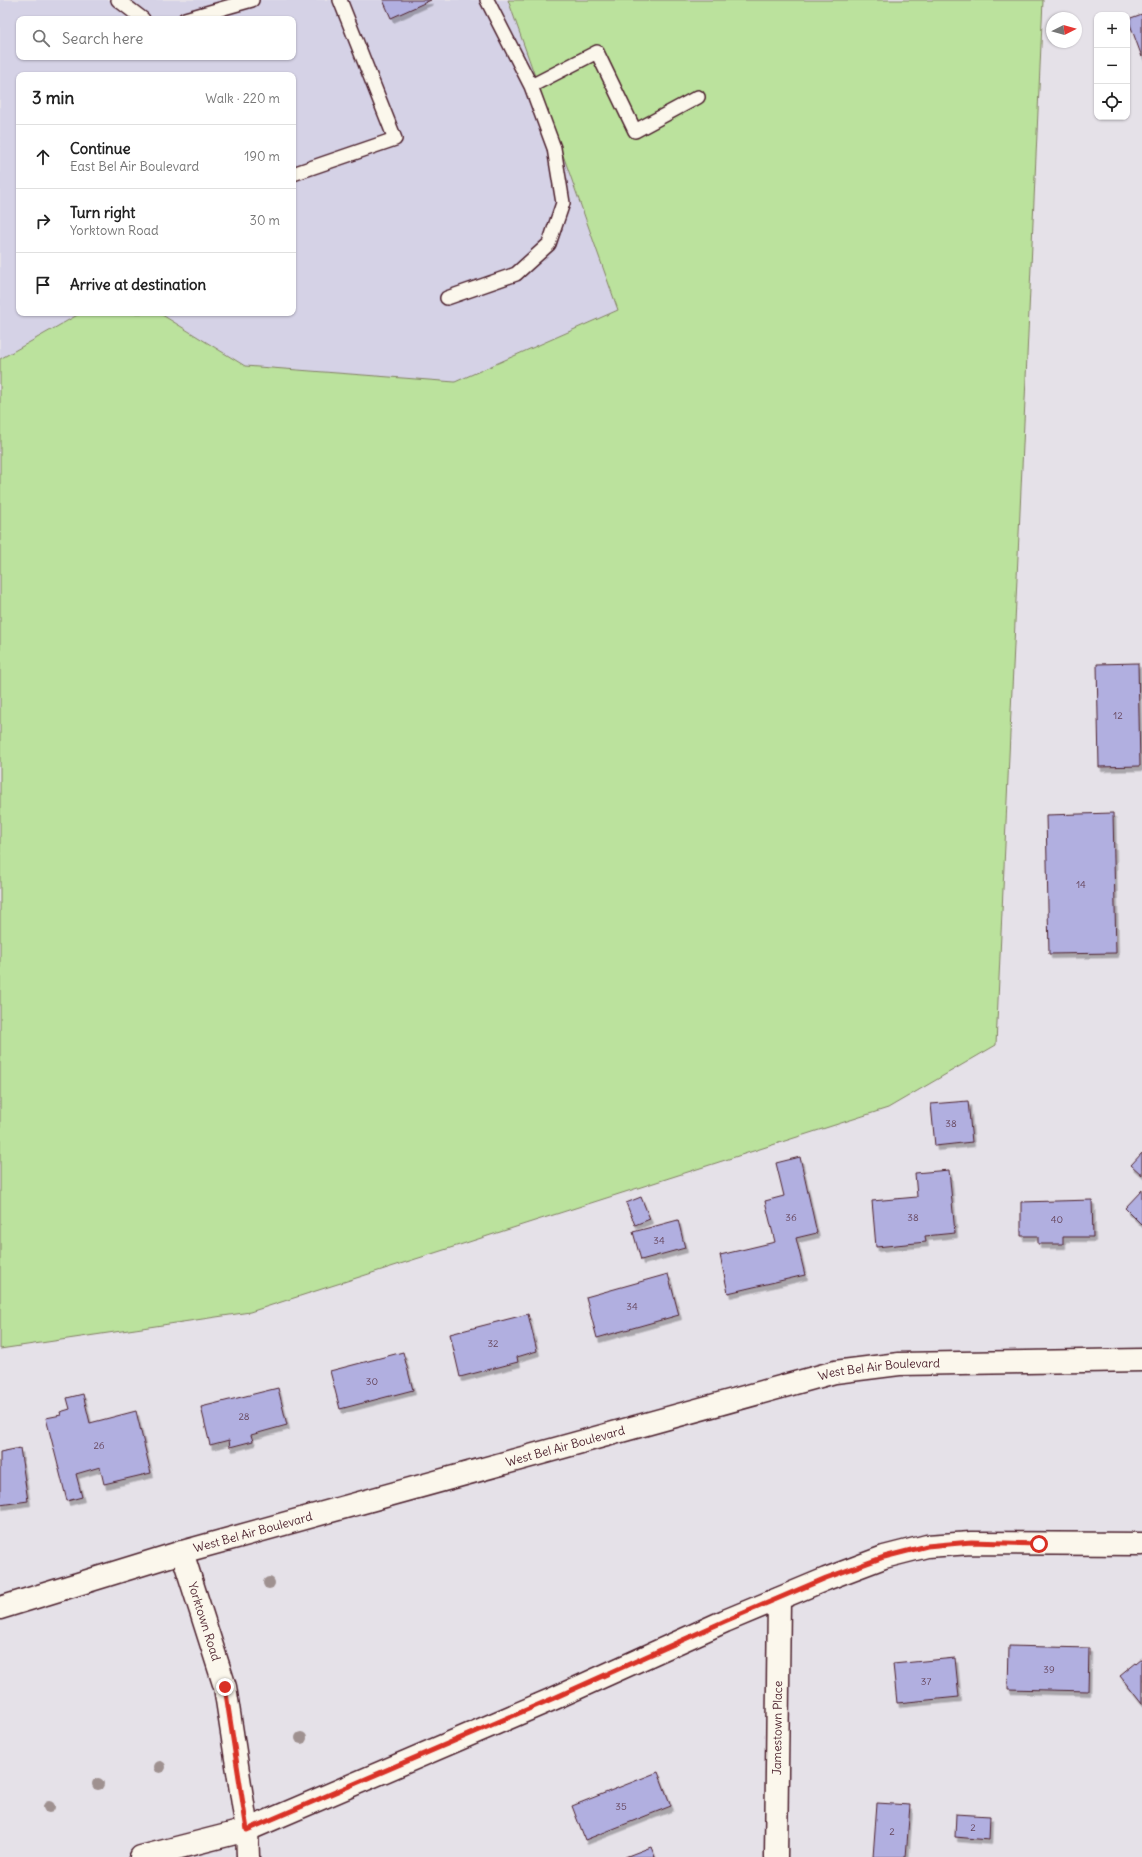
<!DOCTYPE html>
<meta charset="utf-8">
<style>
body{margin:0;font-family:Delius,sans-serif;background:#f2f2f2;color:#222}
.controls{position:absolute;right:12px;top:12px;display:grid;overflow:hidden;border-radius:8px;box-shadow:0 1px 3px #0004}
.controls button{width:36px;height:36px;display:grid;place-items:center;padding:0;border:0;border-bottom:1px solid #e0e0e0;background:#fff;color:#222;font:20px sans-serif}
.compass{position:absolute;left:1046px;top:12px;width:36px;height:36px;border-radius:50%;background:#fff;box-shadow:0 1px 3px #0004;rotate:84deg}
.stop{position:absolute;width:12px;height:12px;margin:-9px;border:3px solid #d93025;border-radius:50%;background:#fff}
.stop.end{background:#d93025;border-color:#fff;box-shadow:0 1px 4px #0008}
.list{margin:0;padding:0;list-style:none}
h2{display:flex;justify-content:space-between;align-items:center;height:52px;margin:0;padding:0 16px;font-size:17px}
h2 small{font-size:13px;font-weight:400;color:#767676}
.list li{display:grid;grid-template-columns:26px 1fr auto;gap:12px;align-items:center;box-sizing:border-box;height:64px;padding:0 16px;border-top:1px solid #e0e0e0}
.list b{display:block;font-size:15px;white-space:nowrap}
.list p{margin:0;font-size:13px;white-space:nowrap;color:#767676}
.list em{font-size:13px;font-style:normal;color:#767676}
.icon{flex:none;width:22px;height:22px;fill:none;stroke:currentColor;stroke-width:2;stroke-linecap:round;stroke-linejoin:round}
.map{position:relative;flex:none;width:1142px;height:1857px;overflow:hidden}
.search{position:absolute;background:#fff;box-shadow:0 1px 3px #0004;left:16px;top:16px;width:280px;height:44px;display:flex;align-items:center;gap:10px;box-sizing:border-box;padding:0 14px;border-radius:8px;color:#767676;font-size:15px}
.panel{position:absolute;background:#fff;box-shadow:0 1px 3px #0004;left:16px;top:72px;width:280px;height:244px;border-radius:8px}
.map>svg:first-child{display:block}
.built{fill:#d5d2e6;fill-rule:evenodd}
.green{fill:#bbe29d;stroke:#828064}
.building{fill:#b1afe0;stroke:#4a1f2b;filter:url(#shadow)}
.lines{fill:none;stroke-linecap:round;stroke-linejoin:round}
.service-casing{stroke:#4a1f2b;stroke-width:16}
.minor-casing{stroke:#4a1f2b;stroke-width:25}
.service{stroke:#fbf7ec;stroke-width:13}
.minor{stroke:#fbf7ec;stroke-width:22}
.tree{fill:#9f9190}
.route{stroke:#d93025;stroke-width:5}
.labels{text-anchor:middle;stroke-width:4;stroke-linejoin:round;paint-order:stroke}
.number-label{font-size:10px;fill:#644358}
.street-label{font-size:12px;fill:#4a1f2b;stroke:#fbf7ec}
</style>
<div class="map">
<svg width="1142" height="1857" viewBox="0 0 1142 1857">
<defs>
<filter id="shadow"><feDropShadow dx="2.5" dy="4.5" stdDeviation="0" flood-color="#0004"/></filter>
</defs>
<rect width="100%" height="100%" fill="#e5e1e8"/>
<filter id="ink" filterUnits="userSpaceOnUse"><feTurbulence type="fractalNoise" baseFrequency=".025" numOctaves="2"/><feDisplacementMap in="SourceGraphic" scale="8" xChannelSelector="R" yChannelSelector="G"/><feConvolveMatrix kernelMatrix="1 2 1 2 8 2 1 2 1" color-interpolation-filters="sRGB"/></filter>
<g filter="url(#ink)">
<path class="built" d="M0,0h508l110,310 -163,72 -210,-16 -86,-53h134v-238h-274v238h62l-81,46zM19,19h274v38h-274z"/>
<path class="green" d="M508,0h535l-47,1045 -108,63 -638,204 -250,37v-990l81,-46h78l86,53 210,16 163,-72z"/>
<path class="building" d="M383,0h48l-40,18z
M1142,14v43l-14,-38z
M1138,663l2,103 -41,1 -2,-103z
M1113,813l3,140 -67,1 -3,-139z
M968,1101l4,41 -37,4 -4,-42z
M1142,1153v22l-11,-10z
M800,1157l17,76 -21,5 9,37 -77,18 -8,-38 55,-13 -10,-41 19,-5 -8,-33z
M949,1170l6,63 -30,3 1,6 -50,5 -4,-46 45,-4 -2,-24z
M1142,1190v35l-17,-17z
M641,1197l9,22 -15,6 -9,-22z
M1092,1200l1,37h-30v7h-25v-8h-17v-34z
M678,1220l7,28 -44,12 -8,-28z
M668,1274l11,41 -82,23 -11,-41z
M528,1314l9,37 -20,6 1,5 -58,15 -10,-43z
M403,1352l10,38 -73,19 -10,-38z
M278,1388l9,37 -36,10 2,6 -23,6 -1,-7 -19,5 -9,-38z
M83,1394l7,29 46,-12 15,62 -47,11 -4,-17 -24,7 6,23 -15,4 -21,-83 15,-3 -1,-3 10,-3 -3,-11z
M20,1448l8,53 -28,4v-53z
M1009,1646l80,2 -1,43 -80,-2z
M955,1658l4,39 -62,6 -4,-39z
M1142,1658v46l-22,-28z
M658,1772l13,34 -86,34 -13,-34z
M877,1803l33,2 -4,52h-33z
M956,1814l34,2 -1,24 -34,-3z
M651,1847l4,10h-30z"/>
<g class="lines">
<g class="service-casing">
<path id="service" d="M118,0l25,19
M487,0l44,86 66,-34 38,79 63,-34
M185,19l67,-19
M293,174l102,-35 -55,-139
M447,298l69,-24 33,-30 14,-41 -9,-55 -23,-62"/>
</g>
<g class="minor-casing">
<g id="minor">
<path id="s1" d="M182,1552l43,135 22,143 1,27"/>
<path id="s2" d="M0,1608l182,-56 653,-180 64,-8 243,-4"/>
<path d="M141,1857l106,-27 308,-132 170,-77 101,-42 58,-22 43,-11 44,-3 171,1"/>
<path id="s3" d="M776,1857l3,-258"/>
</g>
</g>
<use href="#service" class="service"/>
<use href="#minor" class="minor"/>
</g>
<g class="tree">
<circle cx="269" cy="1583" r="6"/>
<circle cx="301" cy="1738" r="6"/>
<circle cx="160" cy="1767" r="6"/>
<circle cx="98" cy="1784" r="6"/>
<circle cx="49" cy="1807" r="6"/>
</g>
</g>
<g class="lines" filter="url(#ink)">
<path class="route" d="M225,1687l22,143 307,-132 171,-77 101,-43 58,-21 43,-11 44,-4 68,2"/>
</g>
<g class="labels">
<g class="number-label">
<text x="1118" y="719">12</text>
<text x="1081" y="888">14</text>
<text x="951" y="1127">38</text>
<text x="791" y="1221">36</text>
<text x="913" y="1221">38</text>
<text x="1057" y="1223">40</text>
<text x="659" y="1244">34</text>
<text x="632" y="1310">34</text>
<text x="493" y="1347">32</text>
<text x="372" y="1385">30</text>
<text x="244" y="1420">28</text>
<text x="99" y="1449">26</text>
<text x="1049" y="1673">39</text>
<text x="926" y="1685">37</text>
<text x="621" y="1810">35</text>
<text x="973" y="1831">2</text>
<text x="892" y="1835">2</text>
</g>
<g class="street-label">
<text dy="4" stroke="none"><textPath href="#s2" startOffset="912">West Bel Air Boulevard</textPath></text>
<text dy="4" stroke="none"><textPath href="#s2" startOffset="588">West Bel Air Boulevard</textPath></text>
<text dy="4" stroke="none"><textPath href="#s2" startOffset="264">West Bel Air Boulevard</textPath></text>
<text dy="4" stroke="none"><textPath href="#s1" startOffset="73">Yorktown Road</textPath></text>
<text dy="4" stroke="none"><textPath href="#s3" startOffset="129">Jamestown Place</textPath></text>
</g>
</g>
</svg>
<div class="controls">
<button>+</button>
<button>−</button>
<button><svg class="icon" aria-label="locate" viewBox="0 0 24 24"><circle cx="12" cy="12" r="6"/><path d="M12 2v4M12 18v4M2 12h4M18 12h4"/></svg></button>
</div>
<svg class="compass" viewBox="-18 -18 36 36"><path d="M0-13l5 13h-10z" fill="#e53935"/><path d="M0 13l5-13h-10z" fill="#767676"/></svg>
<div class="stop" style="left:1039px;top:1544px"></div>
<div class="stop end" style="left:225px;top:1687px"></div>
<div class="search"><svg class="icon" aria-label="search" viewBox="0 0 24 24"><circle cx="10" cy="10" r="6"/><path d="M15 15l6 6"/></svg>Search here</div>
<section class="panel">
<h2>3 min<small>Walk · 220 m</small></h2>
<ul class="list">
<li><svg class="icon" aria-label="ahead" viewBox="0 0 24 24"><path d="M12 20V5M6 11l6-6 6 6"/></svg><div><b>Continue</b><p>East Bel Air Boulevard</p></div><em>190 m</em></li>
<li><svg class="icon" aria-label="right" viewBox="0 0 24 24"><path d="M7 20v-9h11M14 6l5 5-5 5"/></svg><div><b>Turn right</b><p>Yorktown Road</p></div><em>30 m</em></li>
<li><svg class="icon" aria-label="arrive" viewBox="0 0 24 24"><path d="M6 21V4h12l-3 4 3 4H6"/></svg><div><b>Arrive at destination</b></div></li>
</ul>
</section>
</div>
